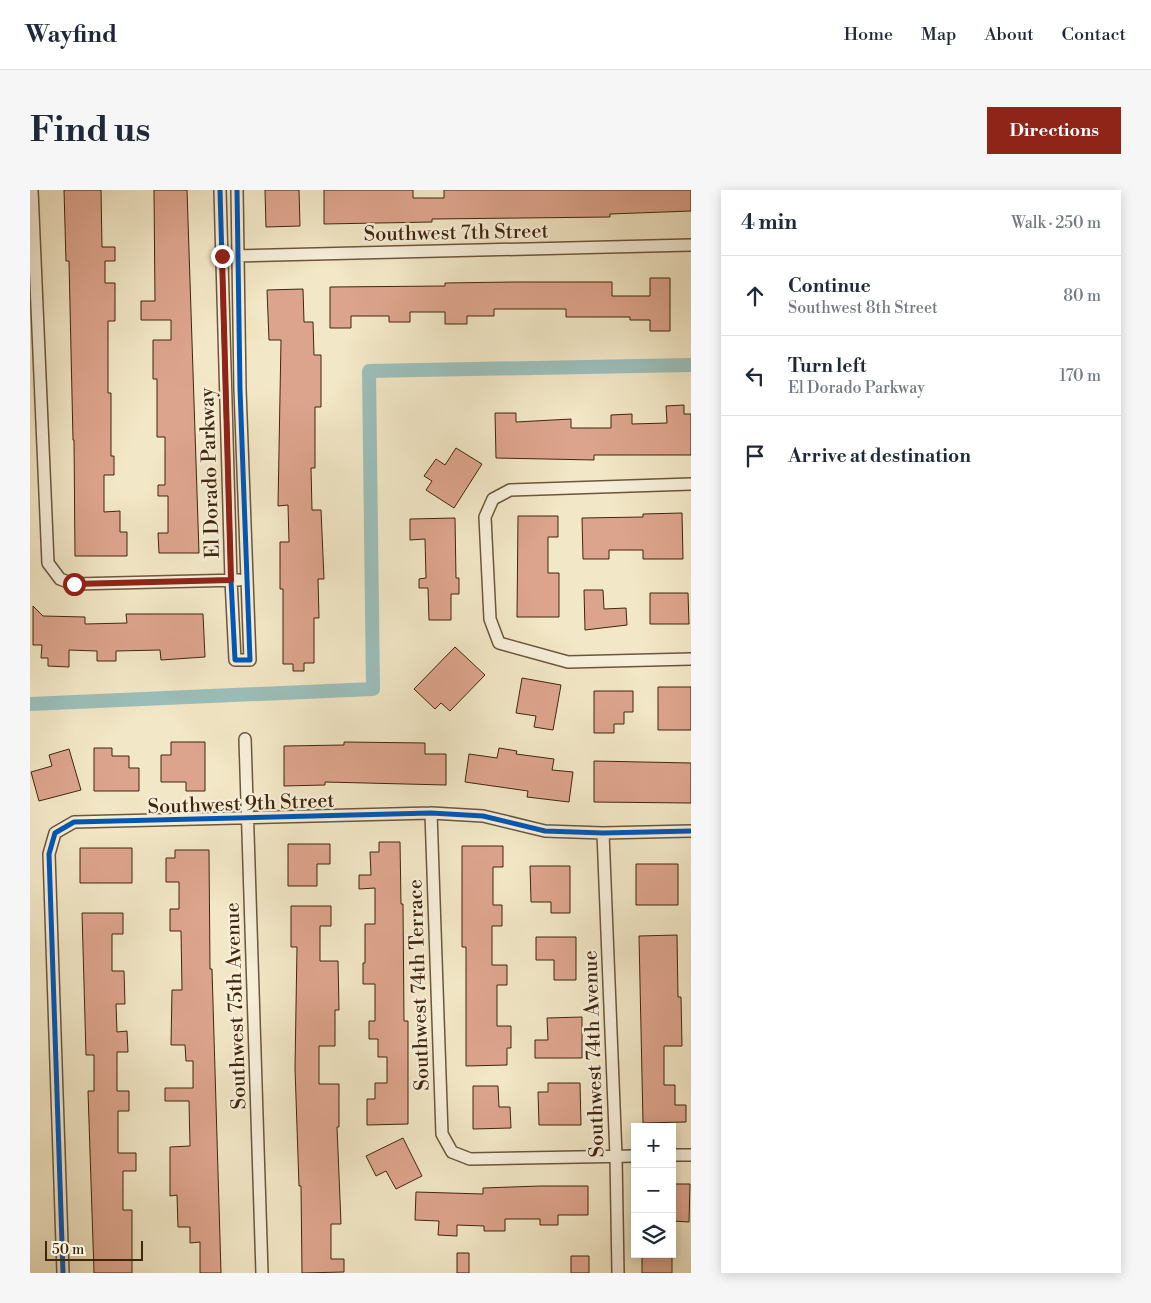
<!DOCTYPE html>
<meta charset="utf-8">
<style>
body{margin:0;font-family:"Libre Bodoni",serif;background:#f6f6f7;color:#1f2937}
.controls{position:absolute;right:15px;bottom:15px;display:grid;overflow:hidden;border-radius:0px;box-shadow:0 2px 12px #0003}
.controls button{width:45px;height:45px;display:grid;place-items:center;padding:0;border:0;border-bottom:1px solid #e0e1e3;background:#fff;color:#1f2937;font:25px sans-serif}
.scale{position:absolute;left:15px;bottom:12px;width:98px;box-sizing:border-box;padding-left:5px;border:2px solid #40260d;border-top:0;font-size:14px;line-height:18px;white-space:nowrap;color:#40260d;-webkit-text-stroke:4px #f7efda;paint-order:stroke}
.stop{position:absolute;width:15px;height:15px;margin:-11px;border:4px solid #8f2418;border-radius:50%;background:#fff}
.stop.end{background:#8f2418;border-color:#fff;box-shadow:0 1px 5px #0008}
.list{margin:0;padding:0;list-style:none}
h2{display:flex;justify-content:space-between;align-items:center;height:65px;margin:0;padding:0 20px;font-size:21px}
h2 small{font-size:16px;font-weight:400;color:#747a83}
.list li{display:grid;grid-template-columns:32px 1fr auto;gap:15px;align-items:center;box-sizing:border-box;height:80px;padding:0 20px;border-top:1px solid #e0e1e3}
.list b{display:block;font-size:19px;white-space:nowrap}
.list p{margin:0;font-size:16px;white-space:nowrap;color:#747a83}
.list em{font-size:16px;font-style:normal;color:#747a83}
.icon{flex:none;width:28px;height:28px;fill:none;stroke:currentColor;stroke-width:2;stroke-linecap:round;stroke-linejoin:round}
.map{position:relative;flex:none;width:661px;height:1083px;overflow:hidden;border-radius:0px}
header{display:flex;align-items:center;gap:30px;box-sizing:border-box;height:70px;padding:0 25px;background:#fff;border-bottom:1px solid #e0e1e3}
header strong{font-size:24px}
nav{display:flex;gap:28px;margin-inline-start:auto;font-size:18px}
.intro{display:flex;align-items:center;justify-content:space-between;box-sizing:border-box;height:120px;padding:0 30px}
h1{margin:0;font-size:35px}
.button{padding:12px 22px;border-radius:0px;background:#8f2418;color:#fff;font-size:18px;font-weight:700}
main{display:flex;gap:30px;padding:0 30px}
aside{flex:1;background:#fff;border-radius:0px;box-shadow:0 2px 12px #0003}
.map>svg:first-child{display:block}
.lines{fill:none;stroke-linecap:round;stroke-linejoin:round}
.canal{stroke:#9cbfbb;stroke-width:14}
.building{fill:#dda48d;stroke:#40260d}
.street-casing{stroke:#6c563b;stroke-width:14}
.street{stroke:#f7efda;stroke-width:11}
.cycleway-casing{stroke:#f7efda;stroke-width:8}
.cycleway{stroke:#0057b8;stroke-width:5}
.route{stroke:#8f2418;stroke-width:6}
.labels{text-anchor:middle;stroke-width:4.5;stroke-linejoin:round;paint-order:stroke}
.street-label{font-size:20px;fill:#40260d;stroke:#f7efda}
</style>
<header>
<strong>Wayfind</strong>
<nav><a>Home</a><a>Map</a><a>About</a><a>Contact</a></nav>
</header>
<div class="intro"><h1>Find us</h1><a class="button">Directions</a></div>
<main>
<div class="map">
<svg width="661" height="1083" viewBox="0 0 661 1083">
<rect width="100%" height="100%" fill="#f2e7c6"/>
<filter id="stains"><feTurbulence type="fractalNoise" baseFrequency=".004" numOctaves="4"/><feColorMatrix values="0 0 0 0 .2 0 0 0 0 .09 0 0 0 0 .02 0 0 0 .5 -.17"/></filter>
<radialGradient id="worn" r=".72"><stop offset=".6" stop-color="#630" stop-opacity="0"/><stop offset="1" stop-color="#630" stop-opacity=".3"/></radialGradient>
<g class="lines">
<path class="canal" d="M0,514l343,-15 -4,-318 322,-6"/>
</g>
<path class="building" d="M34,0h37l1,57h13v14h-10v22h10v38h-7v72h3v63h3v19h-10v37l16,-1v21h7v24h-52l-1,-116h-1l-4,-179h-3z
M124,0h33l12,363h-40l-1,-20h10v-37h-10v-11h7v-48h-8v-58h-4v-39h18v-20h-30v-19h14z
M235,0h34l1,36 -34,1z
M294,0h89v8h31v-8h247v21l-81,3v3l-178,2v3l-108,2z
M620,88h20v53h-20v-11h-20v-3h-64v-8h-72v7h-27v8h-22v-12h-35v10h-21v-6h-38v12h-21v-41l115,-1v-3l68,-1h99v14h38z
M273,99l1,33h9l1,33h7v52h-6v61h-4l1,42h9l3,69h-6l1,39h-5v45h-10v8h-11v-7h-10v-75h-3v-47h9l-1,-37 -10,1 3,-166h-12l-2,-50z
M654,215v9h7v41h-97v5l-98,-2 -1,-45h21v9l55,-3v9h40v-13l21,-1v10l35,-1 -1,-17z
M426,258l26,16 -28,44 -28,-18 6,-9 -8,-5 12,-17 9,6z
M652,323l1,46h-40v-9h-34v9h-26l-1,-41 61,-1v-3z
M488,326h40v21h-10v36h11v44h-42z
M425,328l1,60h3v16h-8v26h-22l-1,-32h-9v-9l7,-1 -1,-39 -15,1v-21z
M554,400h19l1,19 22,-1 1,17 -42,5z
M620,403h38l1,31h-39z
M3,416l10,10 42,1v7l42,-1 -1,-9h77l2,43 -44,3 -1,-10 -44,1v10h-19v-10l-28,-1v17l-21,-1v-8h-7l1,-13h-9z
M425,457l30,28 -35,36 -9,-8 -6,6 -21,-20z
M492,488l39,7 -8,45 -19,-3 2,-11 -20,-3z
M628,497h33v43h-33z
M564,501h39v21h-9v12h-10v9h-20z
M141,552h34v49h-19v-9h-25v-27h10z
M314,552l81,1v11h21v31l-121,-3v3l-41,1v-40l60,-1z
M64,558h18v8h17v12h10v23h-45z
M469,558l18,3 -1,3 38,5 -2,11 21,2 -4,30 -42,-5 1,-6 -63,-9 4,-28 28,4z
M39,559l12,41 -42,11 -8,-29 21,-6 -3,-11z
M564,571l97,2v40l-97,-1z
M349,652h21l1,62h2l1,117h4v103l-41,1v-26h8v-16h12v-26h-9v-18h-9v-18h6v-37h-12v-21h2v-39h10v-36l-16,1v-14h12l-1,-23h9z
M258,654h42v20h-13v22h-29z
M432,656h41v21h-10v38h9v21h-10v39h15v20h-10v41h14v22h-4v17l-41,1v-119h-4z
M50,658h52v35h-52z
M145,660h34l1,119h2l9,304h-21v-31l-10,1v-16h-12l-1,-32 -7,1v-49l20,-1 -1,-45h-24v-13h28v-27h-7l-1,-16h-14l1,-55h10l-1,-59h-11v-22h9v-27h-13v-24h9z
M606,674h42v41h-42z
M500,676h40v47h-19v-11h-20z
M261,716h40v20h-11v35h18l1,49h-4v36h-16v38h20v43h-2l4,97h-10v35h13v13l-42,1 -1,-87h-2l-4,-118 2,-121h-6z
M52,723h41v21h-11v37h12l1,33h-9l1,28 10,-1 1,21h-11v39h12v20h-11v42h18v18h-13v39h9v63h-38l-6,-182h6v-36h-8z
M647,745l1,62h3l1,49h-18v39h11v20h11v17l-43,1 -4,-187z
M506,747h40v43h-22v-20h-18z
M552,827v41h-47v-18h13l-1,-22z
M518,893h32l1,42h-42l-1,-33h10z
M443,896h25l1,21h11l1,21 -38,1z
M373,948l19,38 -26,13 -10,-18 -10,5 -10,-20z
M642,994h18l-1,38 -17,-1z
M510,996h48v29h-30v10h-18v-6h-35v12h-21v-5l-27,-1v11l-19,-1 1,-14 -24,-1 1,-28 67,2v-6z
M427,1063h12v20h-12z
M612,1064h30v19h-30z
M541,1066h18v17h-18z"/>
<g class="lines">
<g class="street-casing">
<path id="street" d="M2,0l16,373 12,16 14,5 165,-4
M190,0l11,390 4,80h15l-10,-271 -3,-199
M203,66l458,-11
M661,294l-181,6 -17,9 -8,18 5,102 9,24 69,19 123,-3
M215,549l17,534
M401,623l11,321 10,18 18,7 165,-3
M573,643l13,323 2,117
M642,965h19
M33,1083l-14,-419 6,-21 19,-11 357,-9 52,3 62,15 58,2 88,-2"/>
</g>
<use href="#street" class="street"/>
<g class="cycleway-casing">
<path id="cycleway" d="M190,0l11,390 4,80h15l-10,-271 -3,-199
M33,1083l-14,-419 6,-21 19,-11 357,-9 52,3 62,15 58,2 88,-2"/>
</g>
<use href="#cycleway" class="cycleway"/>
</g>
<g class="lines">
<path class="route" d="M44,394l157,-4 -9,-324"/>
</g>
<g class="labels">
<g class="street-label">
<text transform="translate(426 42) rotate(-1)" y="7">Southwest 7th Street</text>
<text transform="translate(179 283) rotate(-92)" y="7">El Dorado Parkway</text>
<text transform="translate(211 613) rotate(-2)" y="7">Southwest 9th Street</text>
<text transform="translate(388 795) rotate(-92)" y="7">Southwest 74th Terrace</text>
<text transform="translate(205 816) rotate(-92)" y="7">Southwest 75th Avenue</text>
<text transform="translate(563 864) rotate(-92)" y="7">Southwest 74th Avenue</text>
</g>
</g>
<rect width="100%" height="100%" filter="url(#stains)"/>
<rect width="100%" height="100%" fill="url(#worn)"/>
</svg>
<div class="controls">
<button>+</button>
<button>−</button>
<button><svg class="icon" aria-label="layers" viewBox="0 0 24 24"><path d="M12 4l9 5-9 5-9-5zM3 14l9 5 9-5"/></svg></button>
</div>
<div class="scale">50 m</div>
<div class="stop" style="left:44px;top:394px"></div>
<div class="stop end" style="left:192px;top:66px"></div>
</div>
<aside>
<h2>4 min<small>Walk · 250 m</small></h2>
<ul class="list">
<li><svg class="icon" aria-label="ahead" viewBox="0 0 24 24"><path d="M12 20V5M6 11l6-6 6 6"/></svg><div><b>Continue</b><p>Southwest 8th Street</p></div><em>80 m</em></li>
<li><svg class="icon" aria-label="left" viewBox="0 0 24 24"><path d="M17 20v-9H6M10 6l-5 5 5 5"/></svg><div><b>Turn left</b><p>El Dorado Parkway</p></div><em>170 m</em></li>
<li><svg class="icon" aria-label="arrive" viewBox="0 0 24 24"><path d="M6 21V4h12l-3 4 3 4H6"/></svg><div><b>Arrive at destination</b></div></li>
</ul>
</aside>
</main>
